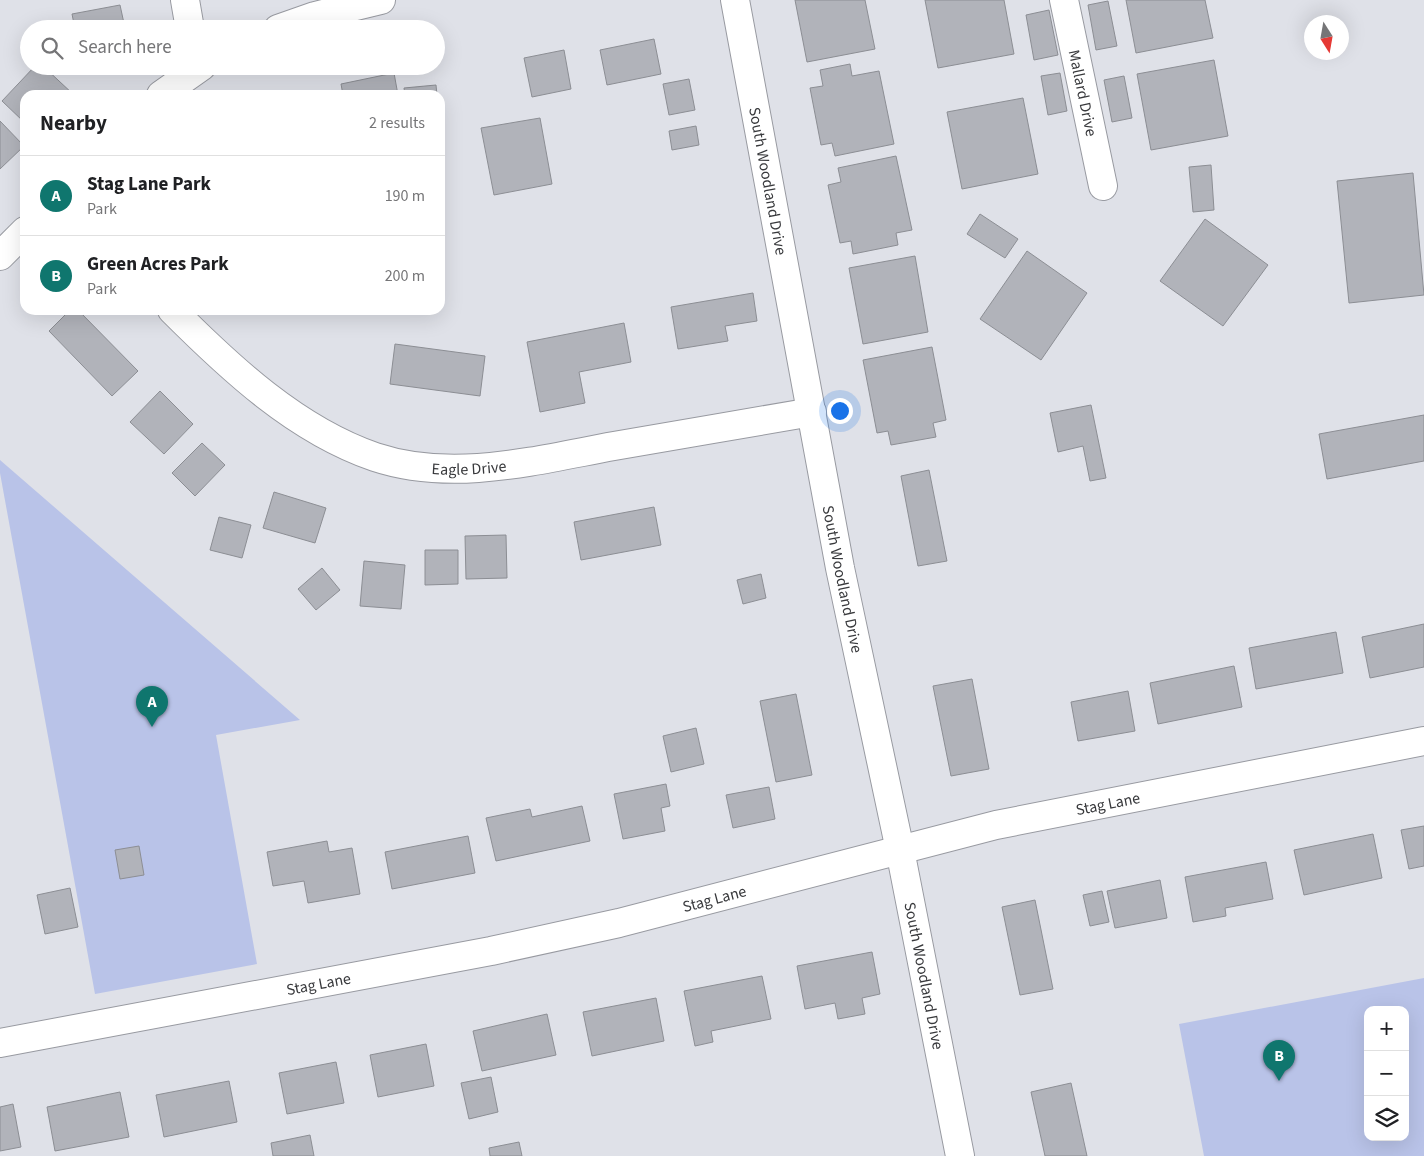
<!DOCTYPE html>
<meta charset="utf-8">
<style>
body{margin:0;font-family:"Source Sans 3",sans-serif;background:#f2f2f2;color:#202124}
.controls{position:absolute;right:15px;bottom:15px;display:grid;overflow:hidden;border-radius:10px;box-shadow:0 5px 20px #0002}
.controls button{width:45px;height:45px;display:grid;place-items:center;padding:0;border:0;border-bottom:1px solid #e0e0e0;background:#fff;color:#202124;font:25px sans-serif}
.compass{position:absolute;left:1304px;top:15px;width:45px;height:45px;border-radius:50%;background:#fff;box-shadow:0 5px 20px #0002;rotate:169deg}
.you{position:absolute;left:839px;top:410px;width:18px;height:18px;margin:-12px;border:4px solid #fff;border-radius:50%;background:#1a73e8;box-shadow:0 0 0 8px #1a73e833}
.badge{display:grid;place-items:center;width:32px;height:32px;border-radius:50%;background:#0f766e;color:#fff;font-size:16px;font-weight:700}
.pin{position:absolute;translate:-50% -41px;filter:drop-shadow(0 1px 2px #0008)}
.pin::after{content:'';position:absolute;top:26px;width:18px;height:15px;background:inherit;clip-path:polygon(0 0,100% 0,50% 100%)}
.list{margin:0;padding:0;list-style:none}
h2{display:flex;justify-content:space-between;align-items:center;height:65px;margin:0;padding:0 20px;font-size:21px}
h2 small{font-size:16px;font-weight:400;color:#757577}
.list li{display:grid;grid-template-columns:32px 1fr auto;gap:15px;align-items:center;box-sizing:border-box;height:80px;padding:0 20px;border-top:1px solid #e0e0e0}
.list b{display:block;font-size:19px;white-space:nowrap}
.list p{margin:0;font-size:16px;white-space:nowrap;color:#757577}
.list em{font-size:16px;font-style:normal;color:#757577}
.icon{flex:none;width:28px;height:28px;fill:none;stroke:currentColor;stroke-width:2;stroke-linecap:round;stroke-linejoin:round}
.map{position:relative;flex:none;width:1424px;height:1156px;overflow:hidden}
.search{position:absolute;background:#fff;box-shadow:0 5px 20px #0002;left:20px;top:20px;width:425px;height:55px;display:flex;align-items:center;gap:12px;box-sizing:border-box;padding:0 18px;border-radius:28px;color:#757577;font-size:19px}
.panel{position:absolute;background:#fff;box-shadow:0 5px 20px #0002;left:20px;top:90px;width:425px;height:225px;border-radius:15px}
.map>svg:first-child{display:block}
.green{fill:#b9c3e8;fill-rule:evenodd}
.building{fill:#b1b3ba;stroke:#8c8e94}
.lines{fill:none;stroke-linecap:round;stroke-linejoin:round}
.minor-casing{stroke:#989aa1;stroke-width:30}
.minor{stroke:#fff;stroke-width:28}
.labels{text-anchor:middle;stroke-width:4;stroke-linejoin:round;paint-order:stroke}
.street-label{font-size:16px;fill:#38393c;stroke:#dfe1e8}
</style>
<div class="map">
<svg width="1424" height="1156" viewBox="0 0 1424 1156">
<rect width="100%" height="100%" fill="#dfe1e8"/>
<path class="green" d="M0,460l300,260 -84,15 41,229 -162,30 -95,-521z
M1424,978v178h-220l-25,-132zM1368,1010h37v127h-37z"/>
<path class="building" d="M795,0h70l10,49 -68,13z
M925,0h79l10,54 -76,14z
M1126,0h79l8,38 -77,15z
M1108,1l9,45 -21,4 -8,-45z
M120,5l5,23 -50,1 -3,-15z
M1049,10l9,45 -24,5 -8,-45z
M654,39l7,35 -54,11 -7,-35z
M564,50l7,39 -39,8 -8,-39z
M1214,60l14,76 -77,14 -14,-76z
M850,64l2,12 27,-5 15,73 -59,12 -3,-13 -11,2 -11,-57 13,-2 -3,-16z
M35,66h8l31,29h-49v28l-23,-22z
M83,66h27l-26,5z
M394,73l4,22h-55l-2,-11z
M1060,73l7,38 -19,4 -7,-39z
M1124,76l8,42 -20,4 -8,-42z
M689,79l6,31 -26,5 -6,-31z
M436,85l1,10h-32l-1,-7z
M1023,98l15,76 -76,15 -15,-77z
M540,118l12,66 -58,11 -13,-67z
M0,121l24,25 -24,23z
M696,126l3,19 -27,5 -3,-19z
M896,156l16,74 -16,3 2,12 -45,9 -2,-13 -11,2 -12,-58 13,-3 -3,-14z
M1211,165l3,45 -21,2 -4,-45z
M1413,173l11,122 -75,8 -12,-122z
M980,214l38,25 -13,19 -38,-24z
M1205,219l63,46 -45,61 -63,-45z
M1027,251l60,42 -46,67 -61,-41z
M915,256l13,76 -65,12 -14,-76z
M753,293l4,28 -32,5 3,15 -50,8 -7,-42z
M70,310h8l60,61 -26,25 -63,-65z
M624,323l7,39 -52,10 6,31 -45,9 -13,-70z
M395,344l90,12 -5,40 -90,-12z
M932,347l14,73 -13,3 3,14 -45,8 -3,-14 -11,2 -14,-73z
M160,391l33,33 -29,30 -34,-32z
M1091,405l15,73 -16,3 -7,-35 -25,6 -8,-39z
M1424,415v46l-97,18 -8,-45z
M202,443l23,22 -30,31 -23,-23z
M929,470l18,91 -29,5 -17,-90z
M274,492l52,16 -11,35 -52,-15z
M654,507l7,38 -80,15 -7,-38z
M219,517l32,8 -9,33 -32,-8z
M506,535l1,43 -41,1 -1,-43z
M425,550h33v34l-33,1z
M364,561l41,4 -4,44 -41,-3z
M322,568l18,22 -24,20 -18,-21z
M761,574l5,24 -23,6 -6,-24z
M1424,624v43l-54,11 -8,-41z
M1336,632l7,41 -87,16 -7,-41z
M1234,666l8,41 -84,17 -8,-41z
M972,679l17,90 -38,7 -18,-90z
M1128,691l7,40 -57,10 -7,-39z
M796,694l16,81 -36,7 -16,-81z
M696,728l8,36 -33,8 -8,-36z
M666,784l4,22 -9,2 4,23 -42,8 -9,-45z
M769,787l6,32 -42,9 -7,-33z
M582,806l8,35 -94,20 -10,-43 44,-9 2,8z
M1424,826v40l-15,3 -8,-39z
M1373,834l9,44 -78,17 -10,-45z
M468,836l7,37 -83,16 -7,-37z
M327,841l2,11 23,-4 8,46 -52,9 -4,-22 -31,5 -6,-34z
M139,846l5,29 -24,4 -5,-29z
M1266,862l7,37 -48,9 1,8 -33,6 -8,-45z
M1160,880l7,38 -52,10 -8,-37z
M70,888l8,39 -33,7 -8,-39z
M1102,891l7,31 -19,4 -7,-31z
M1035,900l18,89 -33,6 -18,-88z
M872,952l8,42 -18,4 3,16 -27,5 -3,-16 -30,6 -8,-43z
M762,976l9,43 -60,12 2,11 -18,4 -11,-55z
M656,998l8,43 -72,15 -9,-44z
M547,1014l9,41 -74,16 -9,-40z
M426,1044l8,42 -56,11 -8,-42z
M336,1062l8,41 -57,11 -8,-41z
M491,1077l7,35 -29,7 -8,-36z
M229,1081l8,41 -73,15 -8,-42z
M1071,1083l16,73h-42l-14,-64z
M120,1092l9,45 -74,14 -8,-44z
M13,1104l8,43 -21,4v-44z
M310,1135l4,21h-41l-2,-13z
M519,1142l3,14h-32l-1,-8z"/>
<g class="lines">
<g class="minor-casing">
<g id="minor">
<path d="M185,0l5,29"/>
<path id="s1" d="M735,0l105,568 60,282 60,306"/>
<path id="s2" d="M1064,0l39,186"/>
<path d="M278,29l37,-13 66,-16"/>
<path d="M161,95l41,-29"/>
<path d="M0,256l25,-25"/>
<path id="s3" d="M172,310c58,58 124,120 203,147 78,26 162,3 239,-11 66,-11 132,-23 198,-34"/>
<path id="s4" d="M0,1043l491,-92 128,-28 377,-98 428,-84"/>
</g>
</g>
<use href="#minor" class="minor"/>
</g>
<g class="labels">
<g class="street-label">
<text dy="6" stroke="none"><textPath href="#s2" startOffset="95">Mallard Drive</textPath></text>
<text dy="6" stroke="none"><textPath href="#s1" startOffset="184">South Woodland Drive</textPath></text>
<text dy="6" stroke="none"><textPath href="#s3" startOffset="348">Eagle Drive</textPath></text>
<text dy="6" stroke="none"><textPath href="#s1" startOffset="589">South Woodland Drive</textPath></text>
<text dy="6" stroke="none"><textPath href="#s4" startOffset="1134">Stag Lane</textPath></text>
<text dy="6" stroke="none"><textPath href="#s4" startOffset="729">Stag Lane</textPath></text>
<text dy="6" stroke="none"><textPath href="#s1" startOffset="994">South Woodland Drive</textPath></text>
<text dy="6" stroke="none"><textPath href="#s4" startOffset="324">Stag Lane</textPath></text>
</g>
</g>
</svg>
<div class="controls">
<button>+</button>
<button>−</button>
<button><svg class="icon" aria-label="layers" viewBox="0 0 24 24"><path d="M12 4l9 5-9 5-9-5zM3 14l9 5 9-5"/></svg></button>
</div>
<svg class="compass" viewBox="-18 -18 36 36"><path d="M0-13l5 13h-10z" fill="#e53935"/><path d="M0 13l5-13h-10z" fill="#757577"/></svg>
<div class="you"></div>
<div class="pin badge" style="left:152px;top:727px">A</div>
<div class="pin badge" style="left:1279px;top:1081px">B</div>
<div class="search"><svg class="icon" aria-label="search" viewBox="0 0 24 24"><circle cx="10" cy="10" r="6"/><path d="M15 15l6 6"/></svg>Search here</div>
<section class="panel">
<h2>Nearby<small>2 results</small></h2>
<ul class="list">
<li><span class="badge">A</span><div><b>Stag Lane Park</b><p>Park</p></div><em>190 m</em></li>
<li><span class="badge">B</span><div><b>Green Acres Park</b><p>Park</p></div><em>200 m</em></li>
</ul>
</section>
</div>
